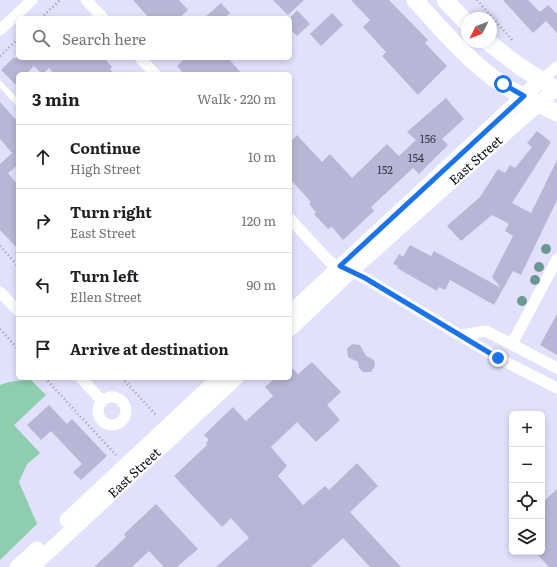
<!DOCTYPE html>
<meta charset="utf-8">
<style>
body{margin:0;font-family:Literata,serif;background:#f2f2f2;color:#202124}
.controls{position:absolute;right:12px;bottom:12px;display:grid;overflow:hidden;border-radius:6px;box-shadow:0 2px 6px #0003}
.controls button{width:36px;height:36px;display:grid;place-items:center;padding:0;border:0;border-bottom:1px solid #e0e0e0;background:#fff;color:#202124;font:20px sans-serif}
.compass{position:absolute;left:461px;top:12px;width:36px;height:36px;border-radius:50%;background:#fff;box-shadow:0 2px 6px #0003;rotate:228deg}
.stop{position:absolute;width:12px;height:12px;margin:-9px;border:3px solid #1a73e8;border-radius:50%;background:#fff}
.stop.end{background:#1a73e8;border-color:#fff;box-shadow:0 1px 4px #0008}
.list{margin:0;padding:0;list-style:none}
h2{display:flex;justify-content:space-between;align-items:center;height:52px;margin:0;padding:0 16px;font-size:17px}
h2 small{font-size:13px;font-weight:400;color:#757577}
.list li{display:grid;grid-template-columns:26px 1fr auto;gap:12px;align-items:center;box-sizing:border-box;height:64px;padding:0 16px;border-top:1px solid #e0e0e0}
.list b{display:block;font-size:15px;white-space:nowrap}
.list p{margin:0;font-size:13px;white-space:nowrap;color:#757577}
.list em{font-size:13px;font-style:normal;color:#757577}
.icon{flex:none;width:22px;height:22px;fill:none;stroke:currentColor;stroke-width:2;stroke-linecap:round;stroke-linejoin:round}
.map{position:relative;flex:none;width:557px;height:567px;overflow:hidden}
.search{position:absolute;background:#fff;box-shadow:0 2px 6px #0003;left:16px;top:16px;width:276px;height:44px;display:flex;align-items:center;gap:10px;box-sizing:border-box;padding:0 14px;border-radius:6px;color:#757577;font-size:15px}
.panel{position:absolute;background:#fff;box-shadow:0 2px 6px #0003;left:16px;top:72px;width:276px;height:308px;border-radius:6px}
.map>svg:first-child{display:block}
.green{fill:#8ecdad}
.building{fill:#b8b6d6}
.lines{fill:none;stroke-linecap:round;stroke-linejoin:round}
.path{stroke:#9a99af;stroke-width:2.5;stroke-dasharray:1 3;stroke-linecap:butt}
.lane{stroke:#fff;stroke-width:5.5}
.street{stroke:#fff;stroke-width:11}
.secondary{stroke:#fff;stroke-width:15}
.primary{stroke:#fff;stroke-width:17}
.tree{fill:#6c9794}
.route{stroke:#1a73e8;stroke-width:5}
.labels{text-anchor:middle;stroke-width:3;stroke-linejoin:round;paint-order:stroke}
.number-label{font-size:11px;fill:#3c3a4b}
.street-label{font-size:13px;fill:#12111d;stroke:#e2e1fc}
</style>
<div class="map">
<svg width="557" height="567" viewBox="0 0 557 567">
<rect width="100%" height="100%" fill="#e2e1fc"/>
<path class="green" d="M30,379l16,16 -32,30 26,28 -13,11 -8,18 18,42 -37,36v-175l9,-3z"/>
<path class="building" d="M133,0h46l9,10 -9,8h-30z
M273,0h31l-16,15z
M351,0h38l39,40 -3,3 22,23 -29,29 -36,-39 4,-4 -23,-25 7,-7z
M503,0h25l12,12 8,-7 9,9v19l-11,-12 -13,12z
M221,3l9,10 -6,5h-20z
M297,10l13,14 -13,12 -7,-7v-11z
M332,13l11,12 -22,21 -11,-12z
M13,58h91l8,9 -2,2 5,5h-61l-5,-6 -7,6 -8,-8 -8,8h-8v13l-17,-17z
M185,58h43l14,16h-58l-7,-8z
M446,98l18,21 -22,20 6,6 -29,29 -6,-6 -42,39 3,4 -31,29 -11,-13 -4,2 -14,-15 2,-2 -7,-8 2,-2 -21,-23v-37l7,-7 25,27 8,-8 22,24 35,-34 12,12 17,-16 -9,-8z
M0,102l18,20v43l-10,8 10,12v64l-18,-19v-66l12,-11 -12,-14z
M537,131l14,11 -39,61 19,10 26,-53v40l-36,75 -8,-4 -19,34 -44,-25 -5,10 -6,-3 -2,4 -40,-23 1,-2 -5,-2 6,-10 4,3 7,-12 21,11 3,-5 67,37 -9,-11 21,-41 -8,-5 4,-7 -17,-9 -31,26 -14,-15 33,-29 18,-28 7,4 5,-8 5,3 17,-21 -5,-4z
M557,314v41l-17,-10z
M352,344l8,1 6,11 8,4 1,6 -4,6h-8l-4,-4 -1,-6 -10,-5 -1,-8z
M312,362l29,30 -14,13 13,15 -24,22 -19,-20 -26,25 16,19 -9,10 25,29 22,-19 4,4 28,-27 21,23 -28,26 51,55h-31l-27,-29 -32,29h-95l33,-29 -18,-20 -9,9 -48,-51 33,-31 -1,-2 3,-3 -5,-5 29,-28 13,14 27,-25 -8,-9 10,-9h15v-12l8,8z
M49,405l18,19 5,-5 35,37 -26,24 -8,-8 9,-8 -31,-33 -10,9 -14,-15z
M557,489v78h-8l-14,-15h7v-49z
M156,504l42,45 -21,18h-13l-15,-16 -17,16h-38l32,-30 -2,-3z"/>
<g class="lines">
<path class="path" d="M477,0l37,42
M41,18l19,-18
M0,56l18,-17
M0,246l18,20
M0,329l18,20
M45,378l71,77
M122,378l35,38"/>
<path class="lane" d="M0,84l18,19"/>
<path class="street" d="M86,0l17,18
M0,30l32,-30
M140,58l15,16
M541,80l16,-13
M290,219l40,43 35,16 133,80 59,30
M0,292l18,19
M461,335l25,-4 71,37
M512,344l45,-85
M81,378l21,23
M98 411a14 14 0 1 1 28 0a14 14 0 1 1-28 0Z"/>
<g class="secondary">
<path d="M290,313l251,-233"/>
<path id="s1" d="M290,329l61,-58 204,-182"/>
<path d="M67,520l152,-142"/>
<path d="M17,567l20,-18"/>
<path id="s2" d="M32,567l204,-189"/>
</g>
<path class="primary" d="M415,0c27,30 54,62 88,85 17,11 36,19 54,28
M445,0l22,23
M488,42l31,24 38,24"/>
</g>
<g class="tree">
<circle cx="546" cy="249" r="5"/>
<circle cx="539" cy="267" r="5"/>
<circle cx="535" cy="280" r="5"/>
<circle cx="522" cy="301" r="5"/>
</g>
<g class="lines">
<path class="route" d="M498,358l-133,-80 -25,-12 184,-170 -21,-12"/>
</g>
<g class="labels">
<g class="number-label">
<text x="428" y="143">156</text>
<text x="416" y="162">154</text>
<text x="385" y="174">152</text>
</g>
<g class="street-label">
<text dy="5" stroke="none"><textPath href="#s1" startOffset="251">East Street</textPath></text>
<text dy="5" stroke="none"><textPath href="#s2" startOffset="139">East Street</textPath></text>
</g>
</g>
</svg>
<div class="controls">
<button>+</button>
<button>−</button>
<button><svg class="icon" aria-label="locate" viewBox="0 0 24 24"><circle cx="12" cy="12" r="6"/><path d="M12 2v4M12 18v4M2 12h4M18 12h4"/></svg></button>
<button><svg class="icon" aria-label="layers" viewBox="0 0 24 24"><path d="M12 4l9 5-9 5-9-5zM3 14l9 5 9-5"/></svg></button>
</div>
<svg class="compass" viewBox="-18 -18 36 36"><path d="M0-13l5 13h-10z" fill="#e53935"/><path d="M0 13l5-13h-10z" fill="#757577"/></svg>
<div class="stop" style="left:503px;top:84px"></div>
<div class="stop end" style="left:498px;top:358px"></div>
<div class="search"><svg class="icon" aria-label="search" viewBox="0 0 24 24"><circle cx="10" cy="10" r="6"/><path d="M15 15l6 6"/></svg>Search here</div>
<section class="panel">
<h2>3 min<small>Walk · 220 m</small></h2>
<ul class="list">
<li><svg class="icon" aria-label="ahead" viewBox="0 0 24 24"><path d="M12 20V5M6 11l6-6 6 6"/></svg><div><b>Continue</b><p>High Street</p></div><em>10 m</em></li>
<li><svg class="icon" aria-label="right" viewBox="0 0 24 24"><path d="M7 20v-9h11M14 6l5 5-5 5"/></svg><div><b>Turn right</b><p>East Street</p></div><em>120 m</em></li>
<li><svg class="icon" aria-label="left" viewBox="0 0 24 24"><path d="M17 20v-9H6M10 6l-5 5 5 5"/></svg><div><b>Turn left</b><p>Ellen Street</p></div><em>90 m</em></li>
<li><svg class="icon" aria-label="arrive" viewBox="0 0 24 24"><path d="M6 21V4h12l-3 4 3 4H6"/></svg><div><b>Arrive at destination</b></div></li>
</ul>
</section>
</div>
